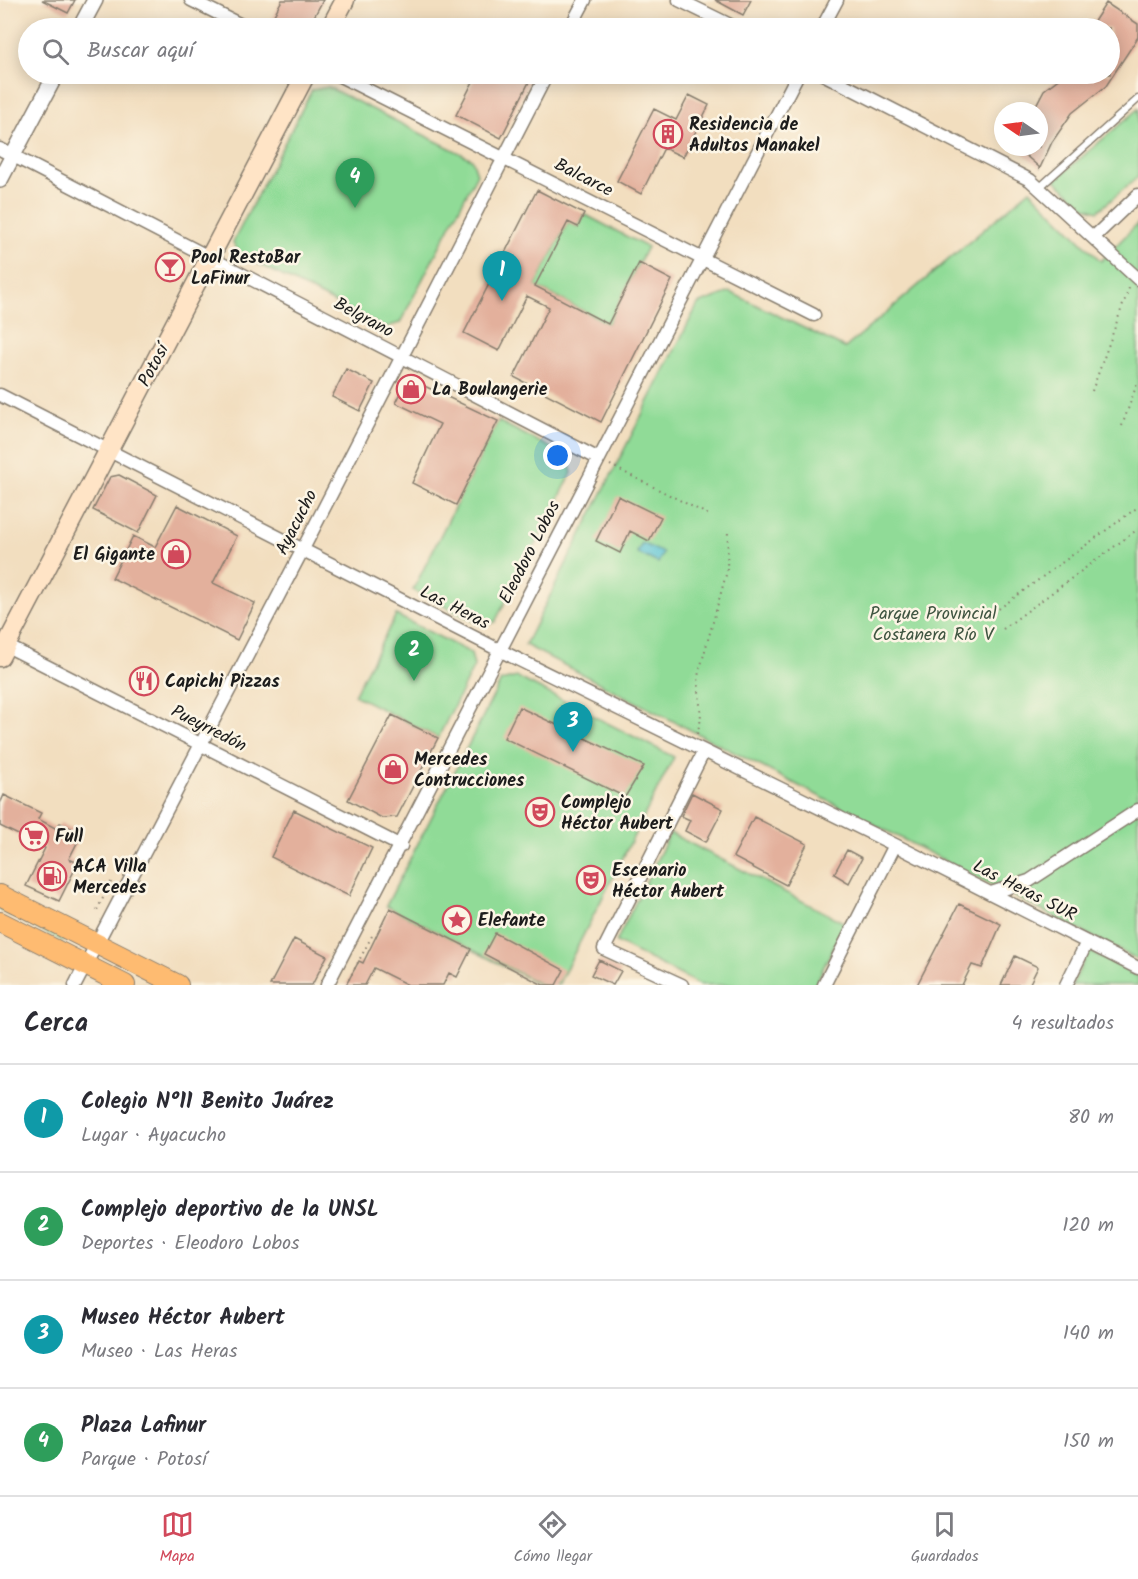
<!DOCTYPE html>
<html lang="es">
<meta charset="utf-8">
<style>
body{margin:0;font-family:Kalam,sans-serif;background:#f2f2f3;color:#2b2b33}
.compass{position:absolute;left:994px;top:102px;width:54px;height:54px;border-radius:50%;background:#fff;box-shadow:0 3px 15px #0003;rotate:283deg}
.you{position:absolute;left:558px;top:456px;width:21px;height:21px;margin:-15px;border:4px solid #fff;border-radius:50%;background:#1a73e8;box-shadow:0 0 0 9px #1a73e833}
.badge{display:grid;place-items:center;width:39px;height:39px;border-radius:50%;background:#d1495b;color:#fff;font-size:20px;font-weight:700}
.pin{position:absolute;translate:-50% -50px;filter:drop-shadow(0 2px 3px #0008)}
.pin::after{content:'';position:absolute;top:32px;width:21px;height:18px;background:inherit;clip-path:polygon(0 0,100% 0,50% 100%)}
.list{margin:0;padding:0;list-style:none}
h2{display:flex;justify-content:space-between;align-items:center;height:78px;margin:0;padding:0 24px;font-size:26px}
h2 small{font-size:20px;font-weight:400;color:#7c7c81}
.list li{display:grid;grid-template-columns:39px 1fr auto;gap:18px;align-items:center;box-sizing:border-box;height:108px;padding:0 24px;border-top:2px solid #e1e1e2}
.list b{display:block;font-size:22px;white-space:nowrap}
.list p{margin:0;font-size:20px;white-space:nowrap;color:#7c7c81}
.list em{font-size:20px;font-style:normal;color:#7c7c81}
.icon{flex:none;width:33px;height:33px;fill:none;stroke:currentColor;stroke-width:2;stroke-linecap:round;stroke-linejoin:round}
.map{position:relative;flex:none;width:1138px;height:985px;overflow:hidden}
.search{position:absolute;background:#fff;box-shadow:0 3px 15px #0003;left:18px;right:18px;top:18px;height:66px;display:flex;align-items:center;gap:15px;box-sizing:border-box;padding:0 21px;border-radius:33px;color:#7c7c81;font-size:22px}
.sheet{height:510px;background:#fff}
nav{display:flex;justify-content:space-around;align-items:center;box-sizing:border-box;height:84px;border-top:2px solid #e1e1e2;background:#fff;font-size:16px;color:#7c7c81}
nav a{display:grid;justify-items:center;gap:3px}
nav .on{color:#d1495b}
.map>svg:first-child{display:block}
.green{fill:#90db97;stroke:#567c5a;stroke-width:1.5}
.water{fill:#5ac5d5;stroke:#3b7078;stroke-width:1.5}
.building{fill:#e3b09c}
.lines{fill:none;stroke-linecap:round;stroke-linejoin:round}
.service-casing{stroke:#877d6e;stroke-width:9}
.minor-casing{stroke:#877d6e;stroke-width:15}
.tertiary-casing{stroke:#877d6e;stroke-width:18}
.secondary-casing{stroke:#877d6e;stroke-width:21}
.primary-casing{stroke:#877d6e;stroke-width:22}
.path{stroke:#877d6e;stroke-width:2;stroke-dasharray:1.5 4.5;stroke-linecap:butt}
.service{stroke:#fff;stroke-width:6}
.minor{stroke:#fff;stroke-width:12}
.tertiary{stroke:#fff;stroke-width:15}
.secondary{stroke:#ffe4c6;stroke-width:18}
.primary{stroke:#febb71;stroke-width:20}
.labels{text-anchor:middle;stroke-width:5;stroke-linejoin:round;paint-order:stroke}
.poi-label{font-size:18px;font-weight:bold;fill:#1c1c1c;stroke:#fcf5e5;text-anchor:start}
.street-label{font-size:18px;fill:#1c1c1c;stroke:#fcf5e5}
.park-label{font-size:18px;fill:#3f5541;stroke:#fcf5e5}
</style>
<div class="map">
<svg width="1138" height="985" viewBox="0 0 1138 985">
<rect width="100%" height="100%" fill="#fcf5e5"/>
<filter id="ink" filterUnits="userSpaceOnUse"><feTurbulence type="fractalNoise" baseFrequency=".0167" numOctaves="2"/><feDisplacementMap in="SourceGraphic" scale="12" xChannelSelector="R" yChannelSelector="G"/><feConvolveMatrix kernelMatrix="1 2 1 2 8 2 1 2 1" color-interpolation-filters="sRGB"/></filter>
<filter id="wash" filterUnits="userSpaceOnUse"><feTurbulence type="fractalNoise" baseFrequency=".008" numOctaves="4" result="noise"/><feDisplacementMap in="SourceGraphic" scale="24" xChannelSelector="R" yChannelSelector="G"/><feGaussianBlur stdDeviation="1.35" result="paint"/><feColorMatrix in="noise" values="0 0 0 0 0 0 0 0 0 0 0 0 0 0 0 0 0 1.4 0 .05"/><feComposite in="paint" operator="in"/></filter>
<g filter="url(#wash)">
<rect width="100%" height="100%" fill="#f2debf"/>
<path class="green" d="M328,87l144,72 5,15 -77,149 -16,5 -145,-74 -6,-12 79,-152z
M1138,109v68l-40,34 -13,-4 -30,-27z
M1030,190l71,71 37,-38v737l-613,-315 173,-341 32,-12 115,56z
M584,214l63,33 -39,77 -73,-38 33,-64 10,5z
M498,421l69,35 5,17 -77,149 -12,4 -70,-36z
M396,615l75,38 3,13 -36,72 -84,-43z
M517,677l157,80 -116,228h-17l-155,-79 115,-225z
M670,833l175,90 -30,62h-115l-84,-43z
M0,905l65,33 -2,4 -63,-32z
M1089,951l49,25v9h-66z"/>
<path class="water" d="M642,543l21,10 -5,10 -21,-10z"/>
<g id="blocks">
<path class="building" d="M42,0h33l-7,13z
M282,0h41l-15,28h-21l-16,-7z
M715,0h36l-8,15z
M1106,3l32,21v13l-32,49 -34,27 -20,29 -13,28v-3l-23,-20h23v-36h-6l11,-21 21,-16h45v-46h-12l-5,-5z
M477,74h56l-32,64 -45,-23z
M689,95l20,10 -26,52 -19,-9 -23,46 -24,-13 37,-72 22,11z
M537,190l47,24 -6,13 -10,-5 -33,64 73,38 31,-61 33,17 -71,142 -87,-45 35,-70 -22,-11 -28,55 -35,-18z
M346,369l28,14 -14,28 -28,-14z
M414,381l84,40 -42,84 -44,-22 28,-59 -44,-21 8,-16z
M119,475l38,20 -19,38 -45,-23 17,-33z
M618,496l43,21 -12,24 -19,-10 -10,22 -24,-12z
M177,505l60,31 -24,47 42,20 -18,37 -125,-62 21,-42 22,11z
M519,707l125,59 -19,31 -121,-59z
M392,715l46,23 -41,79 -15,1 -34,-18z
M692,793l31,16 -17,33 -21,-11 5,-11 -9,-4z
M4,795l37,18 -3,6 19,10 3,-6 22,10 -13,26 9,4 -19,38 -33,-15 19,-38 -45,-22v-22z
M294,810l78,38 -23,48 -78,-39z
M754,817l53,27 -21,41 -53,-28z
M847,850l15,8 -13,25 -15,-9z
M959,904l42,20 -19,44 -10,-3 -10,20h-45z
M390,908l81,41 -14,28 -8,-4 -6,12h-35l-34,-17 -9,17h-19l13,-24 4,2z
M495,933l69,37 -8,15h-13l-59,-31z
M294,939l33,17 -15,29h-42z
M1015,956l23,11 -9,18h-28z
M599,960l22,11 -8,14 -22,-10z"/>
</g>
</g>
<g filter="url(#ink)">
<use href="#blocks" fill-opacity="0" stroke="#877d6e" stroke-width="1.5"/>
<g class="lines">
<g class="service-casing">
<path id="service" d="M1040,187l98,-88"/>
</g>
<g class="minor-casing">
<path id="minor" d="M191,0l56,28
M679,0l57,28
M570,28l15,-28
M822,28l15,-28
M336,74l478,241
M823,74l207,106 108,99
M0,149l597,309
M1094,237l44,-42
M0,395l499,255 396,195 243,123
M1,643l400,203
M991,893l38,-12 109,-71
M75,985l228,-436 244,-475
M327,985l471,-911
M682,985l-78,-36 100,-198
M824,985l71,-140
M1066,985l21,-43"/>
</g>
<g class="tertiary-casing">
<path id="tertiary" d="M80,28l15,-28
M0,180l56,-106"/>
</g>
<g class="secondary-casing">
<path id="secondary" d="M330,28l15,-28
M0,657l306,-583"/>
</g>
<g class="primary-casing">
<path id="primary" d="M0,895l178,90
M0,922l125,63"/>
</g>
<path class="path" d="M1092,391l37,-103
M1122,426l16,-45
M610,465l101,51
M989,616l149,-109
M1003,629l135,-100
M697,734l4,-15 -3,-43 29,-105 1,-41
M97,910l16,-32
M346,985l27,-51"/>
<use href="#service" class="service"/>
<use href="#minor" class="minor"/>
<use href="#tertiary" class="tertiary"/>
<use href="#secondary" class="secondary"/>
<use href="#primary" class="primary"/>
</g>
</g>
<defs>
<g id="building-ring" transform="scale(1.5)"><circle r="9.5" fill="#fcf5e5" stroke="#d1495b" stroke-width="1.5"/><path d="M-4-6H4V6H1V3H-1V6H-4ZM-2.5-4.3h1.7v1.8h-1.7ZM.8-4.3h1.7v1.8H.8ZM-2.5-1h1.7V.8h-1.7ZM.8-1h1.7V.8H.8Z" fill="#d1495b"/></g>
<g id="bar-ring" transform="scale(1.5)"><circle r="9.5" fill="#fcf5e5" stroke="#d1495b" stroke-width="1.5"/><path d="M-6-5H6L.8 .8V4.5H3.5V6h-7V4.5H-.8V.8Z" fill="#d1495b"/></g>
<g id="shop-ring" transform="scale(1.5)"><circle r="9.5" fill="#fcf5e5" stroke="#d1495b" stroke-width="1.5"/><path d="M-5-2.5h2.3a2.7 3.5 0 0 1 5.4 0H5L5.5 6h-11ZM-1.5-2.5h3a1.5 2.3 0 0 0-3 0Z" fill="#d1495b"/></g>
<g id="restaurant-ring" transform="scale(1.5)"><circle r="9.5" fill="#fcf5e5" stroke="#d1495b" stroke-width="1.5"/><path d="M-5-6h1v4h1v-4h1v4h1v-4h1v5L-1.5 .5V6h-2V.5L-5-1ZM5-6V6H3V1.5H1.5Q1.5-4 5-6Z" fill="#d1495b"/></g>
<g id="theatre-ring" transform="scale(1.5)"><circle r="9.5" fill="#fcf5e5" stroke="#d1495b" stroke-width="1.5"/><path d="M-5-5.5Q0-4 5-5.5V0Q5 5 0 6Q-5 5-5 0ZM-3.3-2.5H-1v1.5H-3.3ZM1-2.5H3.3v1.5H1ZM-2.8 1Q0 5.5 2.8 1Z" fill="#d1495b"/></g>
<g id="supermarket-ring" transform="scale(1.5)"><circle r="9.5" fill="#fcf5e5" stroke="#d1495b" stroke-width="1.5"/><path d="M-6-5.5h2.5l.6 2H6L4.5 2H-2.5L-4.4-4H-6ZM-1.5 3.2a1.3 1.3 0 1 0 .1 0ZM3 3.2a1.3 1.3 0 1 0 .1 0Z" fill="#d1495b"/></g>
<g id="fuel-ring" transform="scale(1.5)"><circle r="9.5" fill="#fcf5e5" stroke="#d1495b" stroke-width="1.5"/><path d="M-5.5-6h7V0h2V4h1.3V-2.5L3-4.5l.8-.8L6-3V5H2.5V1h-1V6h-7ZM-4.2-4.7v3.2H.2V-4.7Z" fill="#d1495b"/></g>
<g id="sight-ring" transform="scale(1.5)"><circle r="9.5" fill="#fcf5e5" stroke="#d1495b" stroke-width="1.5"/><path d="M0-6L1.8-2.2L6-1.7L2.9 1.2L3.7 5.4L0 3.3L-3.7 5.4L-2.9 1.2L-6-1.7L-1.8-2.2Z" fill="#d1495b"/></g>
</defs>
<g fill-rule="evenodd">
<use href="#building-ring" x="668" y="134"/>
<use href="#bar-ring" x="170" y="267"/>
<use href="#shop-ring" x="411" y="389"/>
<use href="#shop-ring" x="176" y="554"/>
<use href="#restaurant-ring" x="144" y="681"/>
<use href="#shop-ring" x="393" y="769"/>
<use href="#theatre-ring" x="540" y="812"/>
<use href="#supermarket-ring" x="34" y="836"/>
<use href="#fuel-ring" x="52" y="876"/>
<use href="#theatre-ring" x="591" y="880"/>
<use href="#sight-ring" x="457" y="920"/>
</g>
<g class="labels">
<g class="poi-label">
<text x="689" y="130">Residencia de<tspan x="689" dy="21">Adultos Manakel</tspan></text>
<text x="191" y="263">Pool RestoBar<tspan x="191" dy="21">LaFinur</tspan></text>
<text x="432" y="395">La Boulangerie</text>
<text x="155" y="560" text-anchor="end">El Gigante</text>
<text x="165" y="687">Capichi Pizzas</text>
<text x="414" y="765">Mercedes<tspan x="414" dy="21">Contrucciones</tspan></text>
<text x="561" y="808">Complejo<tspan x="561" dy="21">Héctor Aubert</tspan></text>
<text x="55" y="842">Full</text>
<text x="73" y="872">ACA Villa<tspan x="73" dy="21">Mercedes</tspan></text>
<text x="612" y="876">Escenario<tspan x="612" dy="21">Héctor Aubert</tspan></text>
<text x="478" y="926">Elefante</text>
</g>
<g class="street-label">
<text transform="translate(584 177) rotate(27)" y="6">Balcarce</text>
<text transform="translate(364 317) rotate(28)" y="6">Belgrano</text>
<text transform="translate(153 365) rotate(-62)" y="6">Potosí</text>
<text transform="translate(296 522) rotate(-63)" y="6">Ayacucho</text>
<text transform="translate(529 552) rotate(-63)" y="6">Eleodoro Lobos</text>
<text transform="translate(455 607) rotate(27)" y="6">Las Heras</text>
<text transform="translate(209 728) rotate(27)" y="6">Pueyrredón</text>
<text transform="translate(1025 890) rotate(27)" y="6">Las Heras SUR</text>
</g>
<g class="park-label">
<text x="933" y="619">Parque Provincial<tspan x="933" dy="21">Costanera Río V</tspan></text>
</g>
</g>
</svg>
<svg class="compass" viewBox="-18 -18 36 36"><path d="M0-13l5 13h-10z" fill="#e53935"/><path d="M0 13l5-13h-10z" fill="#7c7c81"/></svg>
<div class="you"></div>
<div class="pin badge" style="left:502px;top:301px;background:#0f9aa8">1</div>
<div class="pin badge" style="left:414px;top:681px;background:#2e9e5b">2</div>
<div class="pin badge" style="left:573px;top:752px;background:#0f9aa8">3</div>
<div class="pin badge" style="left:355px;top:208px;background:#2e9e5b">4</div>
<div class="search"><svg class="icon" aria-label="search" viewBox="0 0 24 24"><circle cx="10" cy="10" r="6"/><path d="M15 15l6 6"/></svg>Buscar aquí</div>
</div>
<section class="sheet">
<h2>Cerca<small>4 resultados</small></h2>
<ul class="list">
<li><span class="badge" style="background:#0f9aa8">1</span><div><b>Colegio N°11 Benito Juárez</b><p>Lugar · Ayacucho</p></div><em>80 m</em></li>
<li><span class="badge" style="background:#2e9e5b">2</span><div><b>Complejo deportivo de la UNSL</b><p>Deportes · Eleodoro Lobos</p></div><em>120 m</em></li>
<li><span class="badge" style="background:#0f9aa8">3</span><div><b>Museo Héctor Aubert</b><p>Museo · Las Heras</p></div><em>140 m</em></li>
<li><span class="badge" style="background:#2e9e5b">4</span><div><b>Plaza Lafinur</b><p>Parque · Potosí</p></div><em>150 m</em></li>
</ul>
</section>
<nav>
<a class="on"><svg class="icon" aria-label="map" viewBox="0 0 24 24"><path d="M3 6l6-2 6 2 6-2v14l-6 2-6-2-6 2zM9 4v14M15 6v14"/></svg>Mapa</a>
<a><svg class="icon" aria-label="directions" viewBox="0 0 24 24"><path d="M12 3l9 9-9 9-9-9zM9 14v-3h6M13 9l2 2-2 2"/></svg>Cómo llegar</a>
<a><svg class="icon" aria-label="saved" viewBox="0 0 24 24"><path d="M7 4h10v16l-5-4-5 4z"/></svg>Guardados</a>
</nav>
